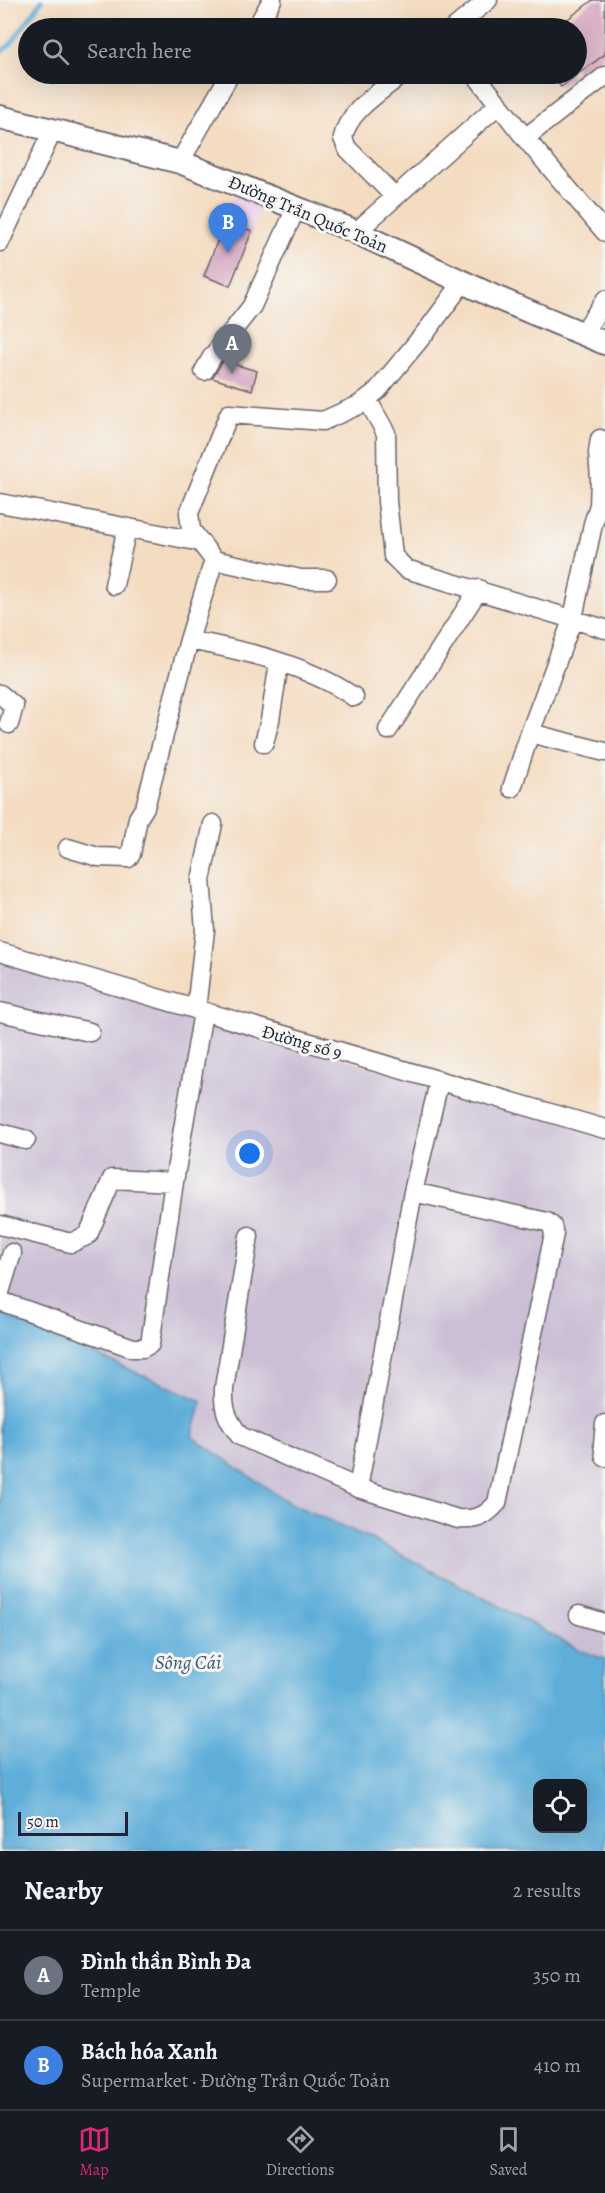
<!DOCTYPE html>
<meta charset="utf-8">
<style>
body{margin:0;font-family:Alegreya,serif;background:#242831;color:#f1f3f6}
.controls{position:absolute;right:18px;bottom:18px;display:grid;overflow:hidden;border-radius:12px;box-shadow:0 6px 24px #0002}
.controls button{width:54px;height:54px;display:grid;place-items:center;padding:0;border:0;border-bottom:2px solid #363941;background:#171b24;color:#f1f3f6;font:30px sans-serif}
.scale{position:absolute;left:18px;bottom:15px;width:110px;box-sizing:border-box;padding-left:6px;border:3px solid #22223b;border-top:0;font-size:16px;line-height:21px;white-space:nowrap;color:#22223b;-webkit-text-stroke:4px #f6f6f2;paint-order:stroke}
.you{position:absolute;left:250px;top:1154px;width:21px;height:21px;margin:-15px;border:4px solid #fff;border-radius:50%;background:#1a73e8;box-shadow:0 0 0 9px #1a73e833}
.badge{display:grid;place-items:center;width:39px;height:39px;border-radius:50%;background:#db2777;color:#fff;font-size:20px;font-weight:700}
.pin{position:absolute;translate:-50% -50px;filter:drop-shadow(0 2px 3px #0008)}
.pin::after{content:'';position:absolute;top:32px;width:21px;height:18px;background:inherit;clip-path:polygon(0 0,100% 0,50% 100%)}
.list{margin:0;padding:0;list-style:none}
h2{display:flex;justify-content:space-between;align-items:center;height:78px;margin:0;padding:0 24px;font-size:26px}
h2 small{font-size:20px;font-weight:400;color:#9ea1a6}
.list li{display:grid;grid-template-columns:39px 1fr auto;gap:18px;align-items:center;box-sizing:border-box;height:90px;padding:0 24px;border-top:2px solid #363941}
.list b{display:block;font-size:22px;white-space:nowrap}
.list p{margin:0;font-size:20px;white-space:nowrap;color:#9ea1a6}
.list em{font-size:20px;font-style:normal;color:#9ea1a6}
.icon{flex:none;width:33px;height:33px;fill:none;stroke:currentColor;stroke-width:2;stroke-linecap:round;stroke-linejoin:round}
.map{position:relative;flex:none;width:605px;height:1851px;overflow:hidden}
.search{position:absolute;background:#171b24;box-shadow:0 6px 24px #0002;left:18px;right:18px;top:18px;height:66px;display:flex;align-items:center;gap:15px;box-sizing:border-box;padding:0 21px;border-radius:33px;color:#9ea1a6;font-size:22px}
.sheet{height:258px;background:#171b24}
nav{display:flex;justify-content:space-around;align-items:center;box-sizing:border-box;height:84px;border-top:2px solid #363941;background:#171b24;font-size:16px;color:#9ea1a6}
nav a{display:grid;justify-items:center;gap:3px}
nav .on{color:#db2777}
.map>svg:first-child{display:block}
.built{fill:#ebd1eb}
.industrial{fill:#cbbfd5}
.water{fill:#5faed9;stroke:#40688a;stroke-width:1.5;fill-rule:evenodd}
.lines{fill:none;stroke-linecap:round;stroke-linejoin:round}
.stream{stroke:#5faed9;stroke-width:4.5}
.building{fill:#d6a8c1}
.minor-casing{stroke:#6c636a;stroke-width:21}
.major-casing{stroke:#6c636a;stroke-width:26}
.minor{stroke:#fff;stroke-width:18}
.major{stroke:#fff;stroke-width:22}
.labels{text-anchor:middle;stroke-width:6;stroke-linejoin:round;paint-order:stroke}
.street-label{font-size:18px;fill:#22223b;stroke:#f6f6f2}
.water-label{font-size:20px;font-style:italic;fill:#3a5a7a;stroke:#f6f6f2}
</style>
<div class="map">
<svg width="605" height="1851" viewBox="0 0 605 1851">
<rect width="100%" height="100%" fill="#f6f6f2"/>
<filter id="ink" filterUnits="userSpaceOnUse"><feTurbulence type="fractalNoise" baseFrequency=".0167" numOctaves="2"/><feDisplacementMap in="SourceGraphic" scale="12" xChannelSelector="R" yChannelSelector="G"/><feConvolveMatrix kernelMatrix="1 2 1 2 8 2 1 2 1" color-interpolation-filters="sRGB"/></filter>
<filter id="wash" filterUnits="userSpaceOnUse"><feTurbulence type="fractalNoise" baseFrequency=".008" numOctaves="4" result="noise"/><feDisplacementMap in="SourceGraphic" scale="24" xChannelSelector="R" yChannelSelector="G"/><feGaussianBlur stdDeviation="1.35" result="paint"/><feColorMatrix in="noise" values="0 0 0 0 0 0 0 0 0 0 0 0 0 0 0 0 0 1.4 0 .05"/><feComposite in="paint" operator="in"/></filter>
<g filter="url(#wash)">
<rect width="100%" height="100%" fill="#f4dcc1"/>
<path class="built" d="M236,193l27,10 -33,83 -26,-10z"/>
<path class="industrial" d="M0,958l605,177v524l-26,-9 -87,-48 -123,-64 -61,-26 -41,-23 -75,-52 10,-36 -202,-88z"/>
<path class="water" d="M0,1313l202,88 -10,36 96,65 81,36 123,64 87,48 26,9v192h-605zM538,1784h44v44h-44z"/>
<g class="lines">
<path class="stream" d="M0,52l11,-8 31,-44"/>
</g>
<g id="blocks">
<path class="building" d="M593,0h12v54l-44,33 -10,-13h25v-46h-20z
M225,221l27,10 -22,55 -26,-10z
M223,361l34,10 -5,19 -40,-12z"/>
</g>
</g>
<g filter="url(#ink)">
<use href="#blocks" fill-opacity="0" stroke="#6c636a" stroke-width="1.5"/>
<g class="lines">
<g class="minor-casing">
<path id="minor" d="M256,28l16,-28
M454,28l34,-28
M475,74l50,64 80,94
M525,138l80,-62
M180,162l50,-88
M395,197l-48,-49 -4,-10c4,-27 39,-47 59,-64
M356,232l143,-128
M0,242l53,-112
M583,333l22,-33
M204,371l8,-14 40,-51 44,-98
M367,399l19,34 1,68 6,55 13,13 199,60
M0,503l201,39
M214,560l87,19h26
M114,585l13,-57
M189,640c56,11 117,24 165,57
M0,694l14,12 -5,18
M388,730l91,-141
M530,733l75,19
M264,743l6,-23 9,-57
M512,788l18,-55 43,-115 20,-94 6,-19 1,-25 -2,-28 2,-13
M68,848l30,9 30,1 3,-4 7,-36 7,-11 44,-167 25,-80 -23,-30 -2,-17 40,-99 94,7 36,-16 18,-14 52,-63 34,-46
M0,952l605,177
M196,1010l9,-80 -4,-50 12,-56
M0,1012l90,20
M0,1133l26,7
M413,1192l134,30 5,4 2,8 -57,269c-12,14 -21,17 -39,16l-100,-31 55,-296 26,-110
M0,1225l71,18 17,-8 24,-56 62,3
M249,1236l-25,152c-1,22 3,31 16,48l118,52
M0,1292l12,-39
M0,1301l133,47h10l7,-4 24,-162 29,-170
M605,1424l-2,20 2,13
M579,1615l26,8"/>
</g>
<g class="major-casing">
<path id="major" d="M0,117l180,45 167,66 150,70 108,45"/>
</g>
<use href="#minor" class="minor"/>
<use href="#major" class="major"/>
</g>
</g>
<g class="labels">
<g class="street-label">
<text transform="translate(308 214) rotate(23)" y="6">Đường Trần Quốc Toản</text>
<text transform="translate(302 1042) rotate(16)" y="6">Đường số 9</text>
</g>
<g class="water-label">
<text x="188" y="1669">Sông Cái</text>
</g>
</g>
</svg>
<div class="controls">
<button><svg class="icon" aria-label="locate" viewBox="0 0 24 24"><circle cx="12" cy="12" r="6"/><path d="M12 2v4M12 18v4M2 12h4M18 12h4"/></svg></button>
</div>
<div class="scale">50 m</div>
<div class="you"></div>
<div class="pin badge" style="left:232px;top:374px;background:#6b7280">A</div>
<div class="pin badge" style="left:228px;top:253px;background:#3f7fe0">B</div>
<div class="search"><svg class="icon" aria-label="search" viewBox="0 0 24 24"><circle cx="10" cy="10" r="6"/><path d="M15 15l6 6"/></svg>Search here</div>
</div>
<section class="sheet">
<h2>Nearby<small>2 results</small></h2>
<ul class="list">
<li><span class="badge" style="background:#6b7280">A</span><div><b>Đình thần Bình Đa</b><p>Temple</p></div><em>350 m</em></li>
<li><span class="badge" style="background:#3f7fe0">B</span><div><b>Bách hóa Xanh</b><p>Supermarket · Đường Trần Quốc Toản</p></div><em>410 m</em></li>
</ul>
</section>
<nav>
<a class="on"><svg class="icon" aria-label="map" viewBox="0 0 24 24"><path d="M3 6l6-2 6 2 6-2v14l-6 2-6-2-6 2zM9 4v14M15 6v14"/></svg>Map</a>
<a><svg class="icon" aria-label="directions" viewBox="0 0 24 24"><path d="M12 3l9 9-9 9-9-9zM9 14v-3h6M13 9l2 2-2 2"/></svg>Directions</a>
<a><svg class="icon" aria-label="saved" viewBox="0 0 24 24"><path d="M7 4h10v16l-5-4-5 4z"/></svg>Saved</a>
</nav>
